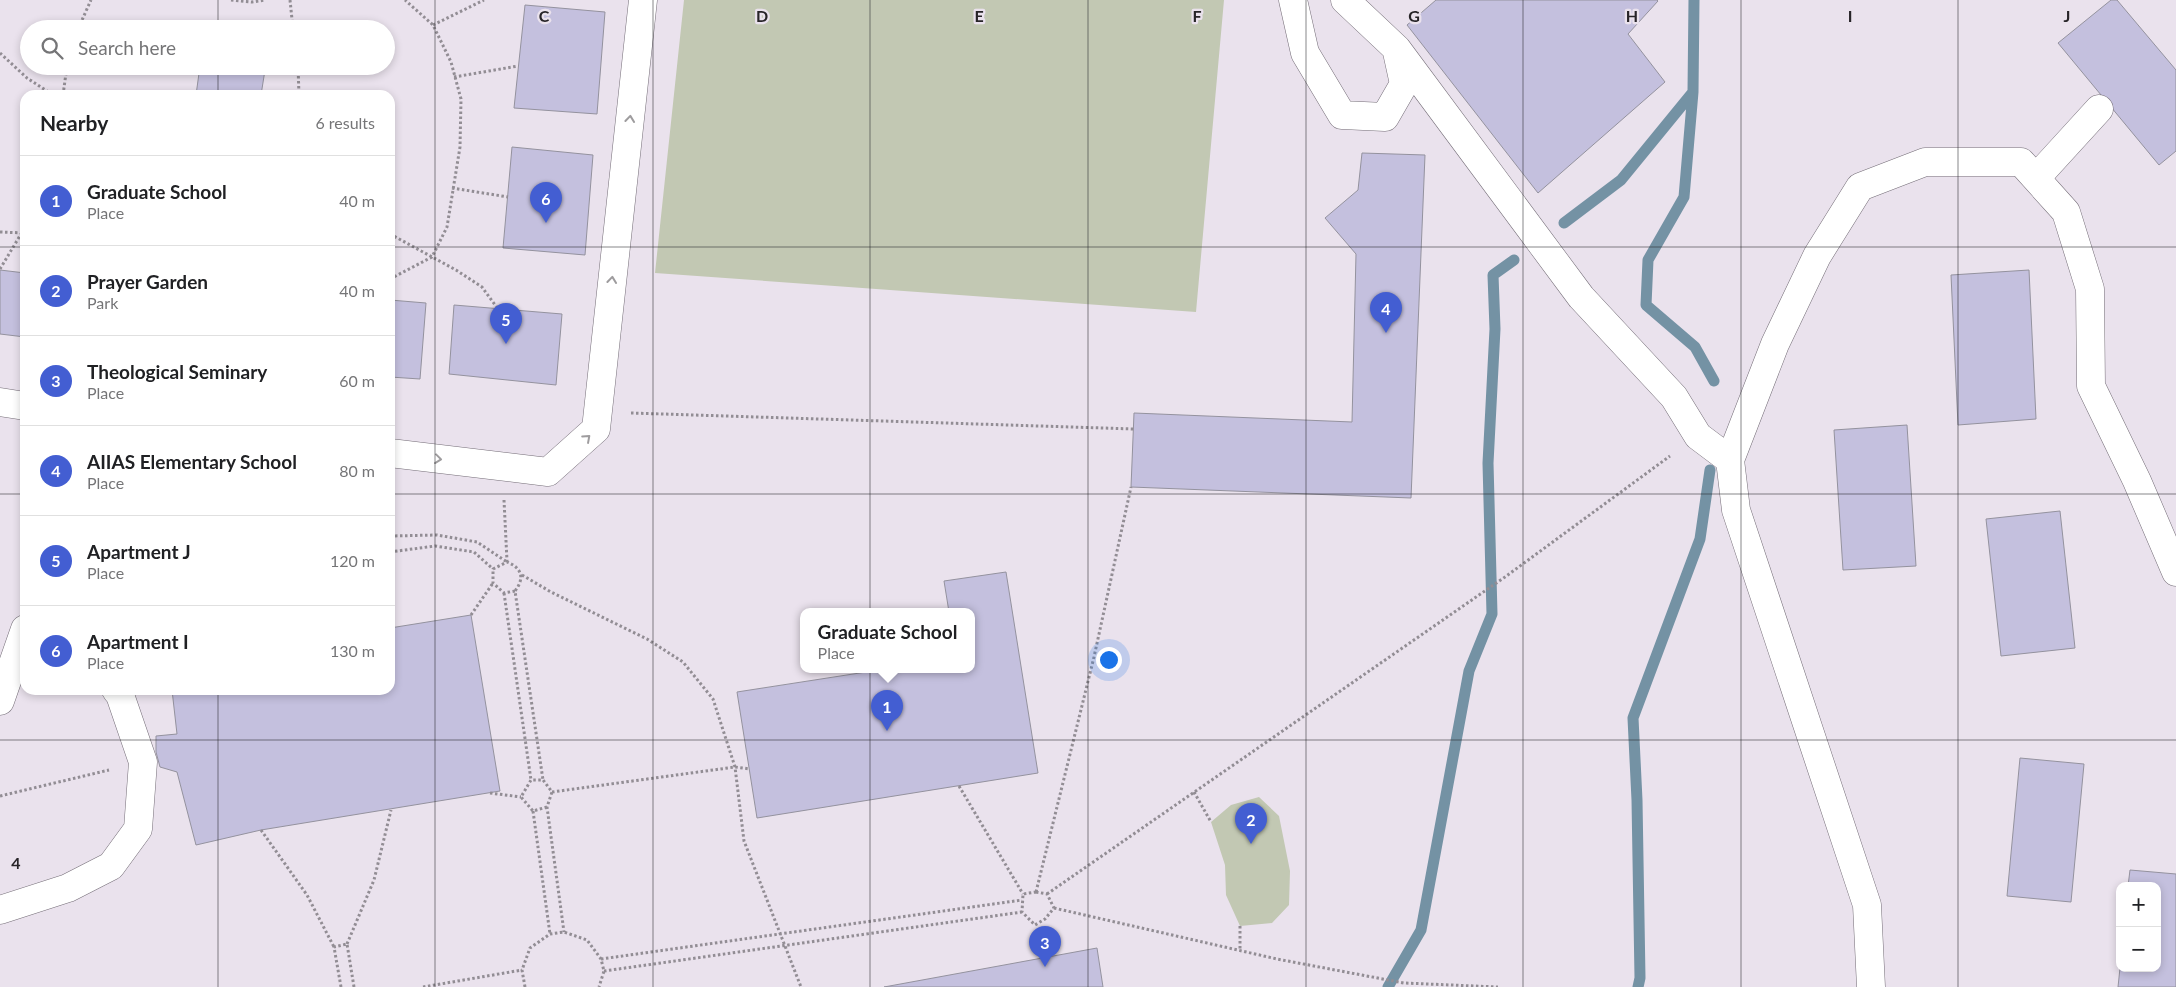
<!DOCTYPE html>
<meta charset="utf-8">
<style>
body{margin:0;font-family:Lato,sans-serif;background:#f6f6f6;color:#202124}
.controls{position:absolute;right:15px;bottom:15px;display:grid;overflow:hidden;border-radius:10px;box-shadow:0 2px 8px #0003}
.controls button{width:45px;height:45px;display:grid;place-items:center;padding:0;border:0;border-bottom:1px solid #e0e0e0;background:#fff;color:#202124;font:25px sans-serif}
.you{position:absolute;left:1108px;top:659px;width:18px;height:18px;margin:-12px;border:4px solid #fff;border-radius:50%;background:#1a73e8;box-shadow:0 0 0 8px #1a73e833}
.badge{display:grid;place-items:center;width:32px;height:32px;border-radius:50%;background:#435ed2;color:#fff;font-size:16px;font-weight:700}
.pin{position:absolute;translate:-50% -41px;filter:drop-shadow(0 1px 2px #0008)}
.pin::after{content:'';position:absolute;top:26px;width:18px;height:15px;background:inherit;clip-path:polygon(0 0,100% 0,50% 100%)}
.popup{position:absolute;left:800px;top:608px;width:175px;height:65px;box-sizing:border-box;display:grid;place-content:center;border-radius:10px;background:#fff;filter:drop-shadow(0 1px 4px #0005);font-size:16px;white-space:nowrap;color:#757577}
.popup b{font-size:19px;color:#202124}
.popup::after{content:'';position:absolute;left:50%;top:100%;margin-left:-10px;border:10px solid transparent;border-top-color:#fff}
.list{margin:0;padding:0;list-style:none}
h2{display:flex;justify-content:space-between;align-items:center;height:65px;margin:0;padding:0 20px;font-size:21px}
h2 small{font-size:16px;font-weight:400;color:#757577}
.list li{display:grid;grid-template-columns:32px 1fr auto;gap:15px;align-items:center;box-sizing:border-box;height:90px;padding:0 20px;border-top:1px solid #e0e0e0}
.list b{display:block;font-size:19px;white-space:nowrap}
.list p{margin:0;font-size:16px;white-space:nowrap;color:#757577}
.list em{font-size:16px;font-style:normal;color:#757577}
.icon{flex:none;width:28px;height:28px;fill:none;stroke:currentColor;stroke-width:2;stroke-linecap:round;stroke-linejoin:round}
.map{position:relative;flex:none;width:2176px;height:987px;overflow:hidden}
.search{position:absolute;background:#fff;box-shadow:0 2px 8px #0003;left:20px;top:20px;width:375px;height:55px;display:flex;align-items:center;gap:12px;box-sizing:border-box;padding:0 18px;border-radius:28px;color:#757577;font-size:19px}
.panel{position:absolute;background:#fff;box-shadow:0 2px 8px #0003;left:20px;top:90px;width:375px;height:605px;border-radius:15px}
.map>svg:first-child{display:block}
.green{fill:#c2c8b3}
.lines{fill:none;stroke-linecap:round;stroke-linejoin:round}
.stream{stroke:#7492a4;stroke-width:11}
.building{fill:#c4c0de;stroke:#94929e}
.minor-casing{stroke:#746d77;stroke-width:29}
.path{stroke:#928d94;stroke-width:3;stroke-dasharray:2.5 2.5;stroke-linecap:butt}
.minor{stroke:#fff;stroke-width:28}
.oneway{stroke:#9e9c9e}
.grid{fill:none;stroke:#272428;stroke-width:1;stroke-opacity:0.55}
.grid-label{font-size:16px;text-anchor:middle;font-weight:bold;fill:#272428;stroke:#eae2ed;stroke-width:4.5;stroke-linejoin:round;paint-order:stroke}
</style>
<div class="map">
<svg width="2176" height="987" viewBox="0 0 2176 987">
<rect width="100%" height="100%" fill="#eae2ed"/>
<path class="green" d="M684,0h540l-28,312 -541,-39z
M1259,797l20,19 11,55 -1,34 -17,18 -32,3 -14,-31 -1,-30 -14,-43 20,-17z"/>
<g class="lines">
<path class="stream" d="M1693,92l-9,105 -36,63 -2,45 49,42 19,34
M1564,223l57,-43 72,-88 1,-92
M1388,987l33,-57 48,-259 23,-57 -4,-151 7,-134 -2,-54 21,-15
M1638,987l2,-9 -3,-178 -4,-82 67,-179 10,-69"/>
</g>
<path class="building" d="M1436,0h221l1,1 -30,33 37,48 -127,111 -131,-168z
M2111,0h6l59,70v81l-17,14 -101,-122z
M525,5l80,7 -8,102 -83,-6z
M200,66l65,4 -4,25h-65z
M512,147l81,8 -8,100 -82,-7z
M1362,153l63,2 -14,343 -280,-11 3,-74 218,9 4,-168 -31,-36 33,-28z
M0,270l25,3v64l-25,-3z
M2029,270l7,149 -78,6 -7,-150z
M390,300l36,3 -6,76 -30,-2z
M454,305l108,9 -6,71 -107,-11z
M1907,425l9,141 -73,4 -9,-140z
M2060,511l15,137 -74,8 -15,-137z
M1006,572l32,201 -281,45 -20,-126 142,-22h92v-58h-22l-5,-31z
M471,615l29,176 -239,39 -65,15 -19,-73 -17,-5 -4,-15v-16l21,-2 -5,-44h218v-62z
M2020,758l64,6 -13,138 -64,-6z
M2130,870l46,4v113h-58l2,-19h37v-82h-29z
M1097,948l6,39h-219z"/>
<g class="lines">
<g class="minor-casing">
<path id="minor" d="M1293,0l12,53 37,62 43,2 19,-33 -7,-32
M1345,0l52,49 184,248 93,100 24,39 32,24
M2036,178l63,-69
M0,402l25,4
M390,453l158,19 48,-43 47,-429
M0,701l25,-72
M0,910l68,-22 43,-22 27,-37 5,-67 -23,-67 -4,-5
M1871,987l-4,-82 -131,-395 -6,-50 45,-116 42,-88 43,-69 65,-25h96l45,50 24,77 1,97 46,95 39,91"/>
</g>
<path class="path" d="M231,0l21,2 13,-2
M290,0l3,29
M433,25l51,-25
M78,29l13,-29
M0,53l27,25 26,17
M298,66l1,29
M454,77l64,-11
M63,95l4,-29
M452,188l56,9
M0,232l25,1
M390,234l66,36 26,17 16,22
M0,269l21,-35
M390,279l42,-22 15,-30 13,-80 1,-48 -10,-37 -18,-37 -28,-25
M631,413l503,16
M504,500l3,61
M390,536l47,-1 40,7 30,20
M390,552l45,-6 39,6 19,17
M522,575l29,17 96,47 36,23 30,37 22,68 9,74 57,146
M515,591l-11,2 -11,-10v-14l14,-7c15,6 18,16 8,29l28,189
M504,593l27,187
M471,615l22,-32
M959,786l64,108
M552,792l183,-25 15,2
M1194,792l17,30
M490,793l31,4
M0,796l109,-26
M547,807l-14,4 -12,-14 10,-17h12l9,12 -5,15 17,125
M533,811l17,123
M261,830l46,65 27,52
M1036,892l58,-235 37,-170
M1036,892l11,2 7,14 -9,11 -10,6 -13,-13 1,-18z
M1047,894l458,-317 165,-121
M1054,908l223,51 127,24 94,4
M1240,926v24
M347,944l27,-64 17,-70
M601,959l421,-59
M604,971l418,-59
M341,987l-7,-40 13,-3 7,43
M423,987l99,-17
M525,987l-3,-17 8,-22 20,-14 14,-2 23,8 14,19 3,12 -5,16"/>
<use href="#minor" class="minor"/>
</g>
<defs><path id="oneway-chevron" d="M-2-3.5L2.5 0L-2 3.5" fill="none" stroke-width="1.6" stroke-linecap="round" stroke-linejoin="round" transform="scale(1.25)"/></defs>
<g class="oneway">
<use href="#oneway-chevron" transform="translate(630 119) rotate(-84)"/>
<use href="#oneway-chevron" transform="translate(612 280) rotate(-84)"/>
<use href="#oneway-chevron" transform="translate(587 438) rotate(-42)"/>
<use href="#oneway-chevron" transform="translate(438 459) rotate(7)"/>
</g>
<path class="grid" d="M218,0v29M435,0v987M653,0v987M870,0v987M1088,0v987M1306,0v987M1523,0v987M1741,0v987M1958,0v987M218,66v29M0,247h25M390,247h1786M0,494h25M390,494h1786M218,690v297M0,740h2176"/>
<g class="grid-label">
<text x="544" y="22">C</text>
<text x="762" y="22">D</text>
<text x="979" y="22">E</text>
<text x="1197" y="22">F</text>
<text x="1414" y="22">G</text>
<text x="1632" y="22">H</text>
<text x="1850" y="22">I</text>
<text x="2067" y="22">J</text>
<text x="16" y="869">4</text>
</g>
</svg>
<div class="controls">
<button>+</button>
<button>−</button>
</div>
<div class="you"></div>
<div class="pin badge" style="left:887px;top:731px">1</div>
<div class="popup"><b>Graduate School</b>Place</div>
<div class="pin badge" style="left:1251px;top:844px">2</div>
<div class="pin badge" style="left:1045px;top:967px">3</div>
<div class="pin badge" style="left:1386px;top:333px">4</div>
<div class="pin badge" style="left:506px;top:344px">5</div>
<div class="pin badge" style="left:546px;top:223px">6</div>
<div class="search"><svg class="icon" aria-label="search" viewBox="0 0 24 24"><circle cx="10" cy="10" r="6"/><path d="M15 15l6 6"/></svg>Search here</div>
<section class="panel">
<h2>Nearby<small>6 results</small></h2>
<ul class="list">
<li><span class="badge">1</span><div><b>Graduate School</b><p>Place</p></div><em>40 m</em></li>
<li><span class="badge">2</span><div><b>Prayer Garden</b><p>Park</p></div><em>40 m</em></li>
<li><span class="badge">3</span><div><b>Theological Seminary</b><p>Place</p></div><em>60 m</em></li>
<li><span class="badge">4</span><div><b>AIIAS Elementary School</b><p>Place</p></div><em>80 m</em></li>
<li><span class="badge">5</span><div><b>Apartment J</b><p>Place</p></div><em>120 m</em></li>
<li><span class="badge">6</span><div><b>Apartment I</b><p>Place</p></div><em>130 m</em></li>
</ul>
</section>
</div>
